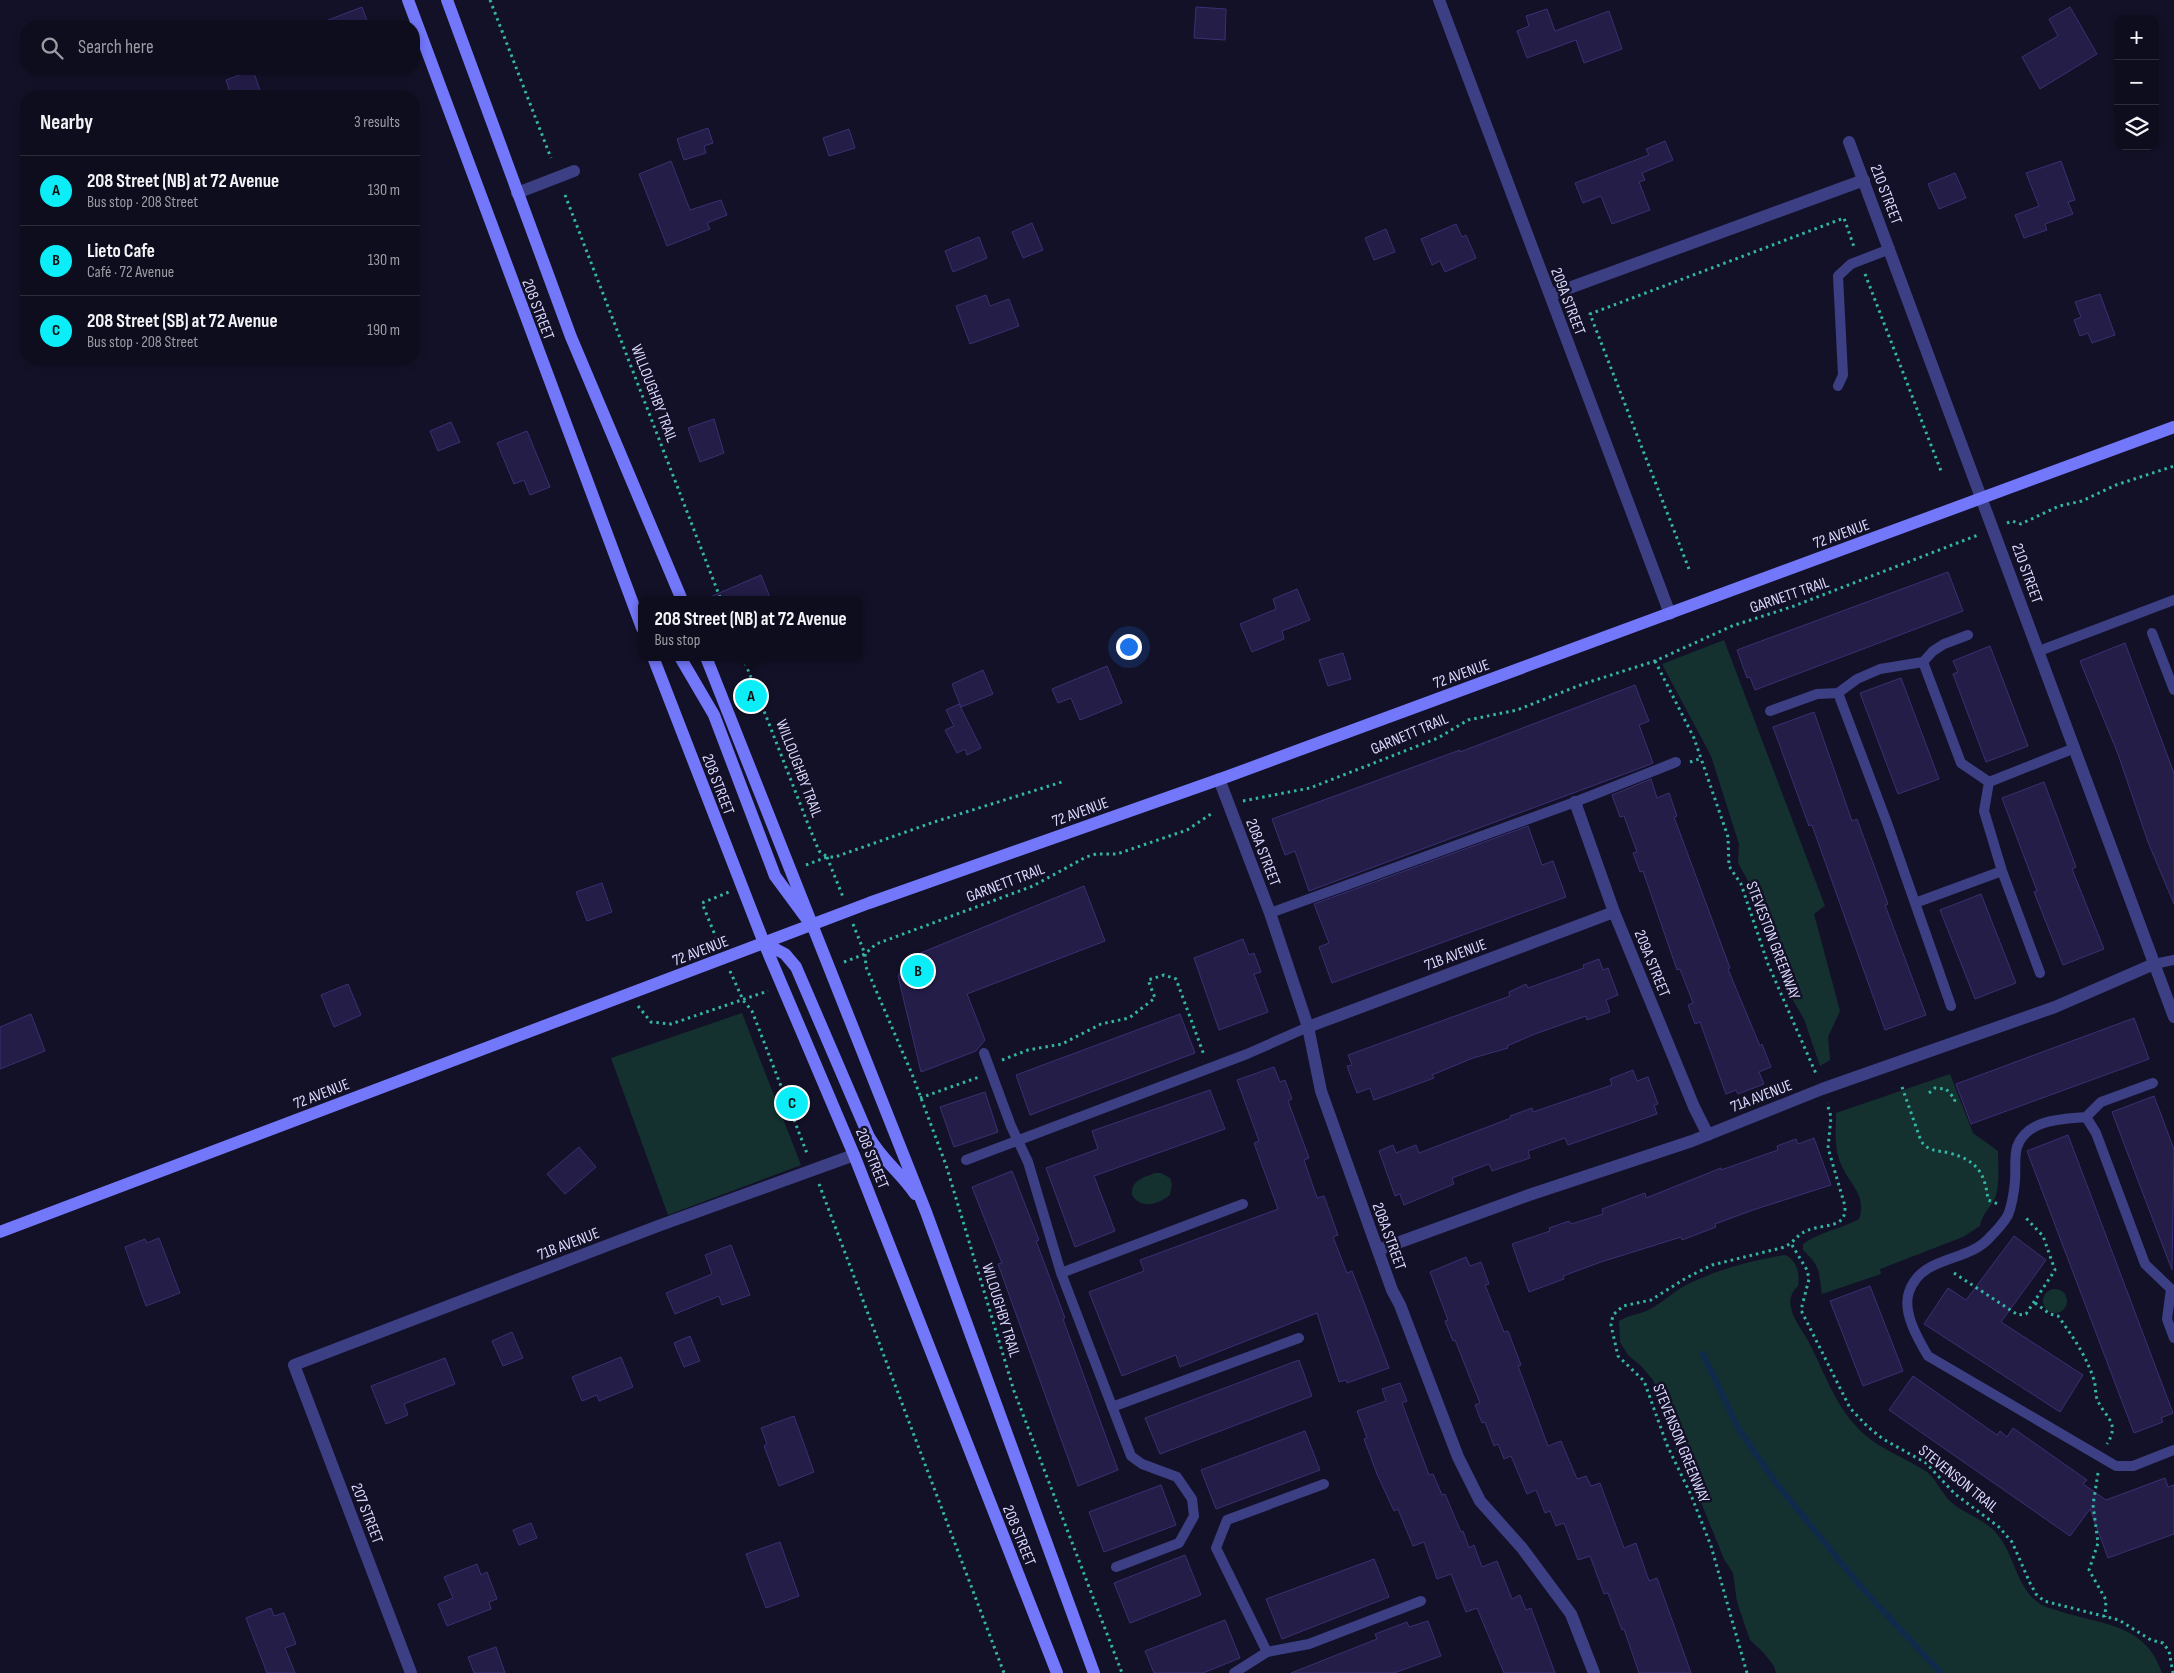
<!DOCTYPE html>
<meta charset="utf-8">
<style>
body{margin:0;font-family:"Sofia Sans Condensed",sans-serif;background:#1c1b2a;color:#f1f3f6}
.controls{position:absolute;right:15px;top:15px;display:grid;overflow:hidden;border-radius:10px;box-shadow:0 2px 8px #0003}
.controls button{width:45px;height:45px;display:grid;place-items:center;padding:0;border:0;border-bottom:1px solid #2e2d3b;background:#0e0d1d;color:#f1f3f6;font:25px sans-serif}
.you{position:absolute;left:1128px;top:646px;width:18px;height:18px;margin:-12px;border:4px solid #fff;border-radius:50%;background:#1a73e8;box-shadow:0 0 0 8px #1a73e833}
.badge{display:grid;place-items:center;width:32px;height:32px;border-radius:50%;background:#0bedf7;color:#111;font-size:16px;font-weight:700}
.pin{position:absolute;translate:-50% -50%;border:2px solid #fff;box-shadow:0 1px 5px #0006}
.popup{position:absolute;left:638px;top:596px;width:225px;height:65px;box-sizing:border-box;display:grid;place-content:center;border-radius:10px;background:#0e0d1d;filter:drop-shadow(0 1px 4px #0005);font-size:16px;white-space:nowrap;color:#9b9ca4}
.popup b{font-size:19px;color:#f1f3f6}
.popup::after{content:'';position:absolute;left:50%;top:100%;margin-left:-10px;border:10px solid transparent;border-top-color:#0e0d1d}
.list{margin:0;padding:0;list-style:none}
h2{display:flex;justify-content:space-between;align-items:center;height:65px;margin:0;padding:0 20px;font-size:21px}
h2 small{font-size:16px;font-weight:400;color:#9b9ca4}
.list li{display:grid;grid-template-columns:32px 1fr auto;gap:15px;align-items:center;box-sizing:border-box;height:70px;padding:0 20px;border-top:1px solid #2e2d3b}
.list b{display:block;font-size:19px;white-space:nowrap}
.list p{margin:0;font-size:16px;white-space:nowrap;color:#9b9ca4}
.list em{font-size:16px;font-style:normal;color:#9b9ca4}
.icon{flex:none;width:28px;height:28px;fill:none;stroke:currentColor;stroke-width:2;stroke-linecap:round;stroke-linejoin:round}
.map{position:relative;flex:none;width:2174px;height:1673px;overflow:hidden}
.search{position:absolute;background:#0e0d1d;box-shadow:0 2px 8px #0003;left:20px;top:20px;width:400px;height:55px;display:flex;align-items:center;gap:12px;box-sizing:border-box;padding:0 18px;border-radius:20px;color:#9b9ca4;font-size:19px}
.panel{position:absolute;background:#0e0d1d;box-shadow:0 2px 8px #0003;left:20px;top:90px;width:400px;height:275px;border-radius:20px}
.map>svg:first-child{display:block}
.green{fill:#14312f}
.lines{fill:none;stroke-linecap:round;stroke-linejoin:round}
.stream{stroke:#102a4c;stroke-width:6}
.building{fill:#241d48;stroke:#3a3073}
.path{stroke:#34b6a7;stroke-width:3;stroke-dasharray:2.5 4;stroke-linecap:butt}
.service{stroke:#3d3f85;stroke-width:10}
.minor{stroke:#3d3f85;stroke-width:12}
.secondary{stroke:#7377fa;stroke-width:12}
.labels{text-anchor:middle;stroke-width:5;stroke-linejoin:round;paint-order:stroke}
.street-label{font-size:16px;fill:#dbd8fe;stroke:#131127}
</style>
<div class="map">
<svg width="2174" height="1673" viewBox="0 0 2174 1673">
<rect width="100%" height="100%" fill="#131127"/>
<path class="green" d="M1724,640l101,266 -11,8 26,97 -12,26 2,23 -10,6 -16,-47 -13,-22 -20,-47 -8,-33 -12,-31 -13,-23 1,-19 -28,-88 -49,-92z
M742,1013l59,152 -133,50 -57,-157z
M1950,1074l23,59 25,18c0,15 2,33 -3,47 -5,10 -13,16 -15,28l-17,11 -83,32 1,5 -59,20c-4,-23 0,-26 -19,-44v-6c16,-12 38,-15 56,-25 9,-26 -13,-37 -20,-60 -5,-15 -3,-31 -3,-46z
M1155,1173h6l9,5 2,6 -2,11c-11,9 -29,15 -38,0 -1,-15 11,-17 23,-22z
M1785,1255c12,5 15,19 13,31 -18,17 0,37 9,53 16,29 26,62 48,86 19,22 45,30 69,45 11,6 17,23 27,32 13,12 34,17 46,32 18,21 19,54 43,70 6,4 15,5 22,8 41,13 84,12 100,61h-386l-2,-7 -11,-14 -13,-12 -13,-38 -4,-29 -9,-14 -28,-69 -20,-39 -23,-71 -12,-14 -13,-11 -8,-13 -1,-21c11,-7 25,-7 35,-14 11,-7 21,-16 32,-22 31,-15 65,-25 99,-30z
M2043 1301a12 12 0 1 1 24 0a12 12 0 1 1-24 0Z"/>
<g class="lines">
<path class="stream" d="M1703,1354l35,74 38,55 86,105 79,85"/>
</g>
<path class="building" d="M362,7l7,19h-54v-1z
M1196,7l30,2 -1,31 -31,-2z
M2070,7l27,47 -57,35 -18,-32 36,-21 -9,-17z
M1547,9l8,22 54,-20 13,38 -38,14 -8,-23 -49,18 -10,-27 12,-5 -3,-10z
M253,70l9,26h-31l-5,-16z
M708,128l5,15 -9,3 2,7 -22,7 -7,-21z
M849,129l6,19 -26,8 -6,-18z
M1665,141l8,19 -31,13 3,7 -6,2 11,28 -38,14 -11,-28 -18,7 -8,-20 74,-28 -3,-6z
M671,161l19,49 31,-10 6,15 -20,8 3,6 -43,17 -28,-72z
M2061,161l14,39 -7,2 5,12 -28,10 2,6 -23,8 -9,-23 24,-9 -13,-33z
M1955,173l11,25 -27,11 -11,-25z
M1032,223l11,27 -20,8 -11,-26z
M1456,224l6,13 4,-2 10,23 -31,14 -5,-11 -8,4 -11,-26z
M1386,229l9,23 -21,8 -9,-22z
M979,237l8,21 -34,14 -8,-21z
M2100,294l15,41 -23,8 -4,-10 -8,3 -6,-16 7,-3 -6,-15z
M986,295l4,11 19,-7 10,27 -49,18 -14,-38z
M714,419l10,34 -24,9 -12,-34z
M451,422l9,20 -22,9 -8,-20z
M527,431l23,56 -20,8 -6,-15 -10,4 -17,-41z
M1948,572l15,39 -208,79 -5,-13 -3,1 -10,-28z
M761,575l10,25h-68z
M1297,589l13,31 -28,11 2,8 -32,13 -12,-28 36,-15 -3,-10z
M2125,643l49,130v131l-26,-62 -30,-88 -38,-93z
M1990,646l38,100 -42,16 -33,-88 5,-2 -5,-11z
M1343,653l8,26 -23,7 -9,-26z
M1107,666l15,37 -42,17 -9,-22 -13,5 -6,-14z
M983,670l10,24 -32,13 -9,-23z
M1901,678l38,101 -41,15 -38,-101z
M1635,685l14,36 -10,4 14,38 -7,3 -337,125 -14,-40 -10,4 -13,-36 188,-69v2z
M959,704l22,44 -14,7 -2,-6 -8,4 -12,-23 9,-4 -8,-16z
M1814,712l38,109 5,-2 31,85 -3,1 41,110 -41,15 -73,-205 -3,1 -36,-99z
M1651,779l6,19 12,-5 8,23 -3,1 56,151 -2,1 32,77 2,-2 9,23 -12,5 5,12 -26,10 -2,-4 -10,4 -26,-72 -5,2 -7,-19 5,-2 -13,-34 -3,1 -34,-99 -3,1 -7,-19 4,-1 -13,-36 -4,1 -8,-22z
M2044,782l32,85 -4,2 32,80 -41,16 -29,-73 3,-1 -35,-93z
M1528,826l14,39 11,-4 13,36 -234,86 -13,-36 10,-4 -15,-39z
M602,883l10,29 -25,9 -11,-29z
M1084,886l21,55 -138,53 18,46 -9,11 -55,21 -23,-96 8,-17z
M1981,894l35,89 -41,16 -35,-89z
M1243,939l6,16 5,-2 7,19 -7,2 14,38 -49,18 -25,-72z
M1599,959l4,11 5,-2 10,27 -12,5 4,12 -23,8 -1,-4 -51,18 -28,12 1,2 -35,10 -41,17 2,3 -60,22 -4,-12 -13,5 -10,-27 5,-1 -4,-10 162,-59 -1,-4 17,-8 2,4 56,-20 -1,-3z
M348,984l13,31 -27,12 -13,-32z
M31,1014l14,37 -45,18v-42z
M1180,1014l15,39 -165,62 -14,-40z
M2134,1018l15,41 -178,65 -15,-40z
M1274,1067l6,15 5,-2 7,19 -4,2 21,57 -5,2 13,38 7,-2 14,39 -5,2 14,36 5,-2 37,97 -42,15 -1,-3 -7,2 -22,-69 -137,54 -4,-12 -54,21 -33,-84 55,-21 -4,-11 138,-51 -24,-66 5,-2 -22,-61z
M1633,1070l4,11 11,-4 10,27 -4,1 3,9 -89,31 -3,-7 -37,13 2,7 -38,13 -3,-7 -37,14 2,6 -50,21 -4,-11 -5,2 -16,-45 14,-6 3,8 20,-8 3,8 92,-35 -1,-2 22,-8 1,4 79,-27 -2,-6z
M1210,1090l15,39 -131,47 21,55 -40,16 -29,-79 52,-19 -6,-18z
M985,1092l13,40 -44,15 -14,-40z
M2154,1096l20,53 -2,121 -60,-158z
M2068,1135l105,278 -12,5 2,4 -29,11 -107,-282z
M1814,1138l17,47 -78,25 -38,14 1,3 -34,13 -1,-3 -80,25 -38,14 1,3 -35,13 -17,-48 38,-13 -1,-3 20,-7 2,3 32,-10 -1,-5 43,-16 1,5 75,-30v2l57,-20 -1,-4 19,-7 2,5z
M579,1147l17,20 -31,27 -18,-20z
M1012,1171l27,69 -3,1 29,77 -2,1 55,151 -40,16 -80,-222 4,-1 -30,-76z
M2014,1236l32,24 -45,62 82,53 -23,37 -136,-88 24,-36 18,12z
M159,1238l21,55 -34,13 -21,-59 20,-8 2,4z
M731,1245l19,50 -28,10 -3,-9 -44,18 -9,-21 46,-19 -7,-19z
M1466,1257l4,9 11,-4 8,22 -4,1 19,47 4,-1 13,34 -3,1 30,80 13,-5 16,38 9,-3 5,10 9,-3 24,65 12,-5 13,38 8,-3 34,95h-52l-15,-44 -2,1 -14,-37 -4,1 -14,-38 -12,4 -14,-37 -8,3 -6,-15 -5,2 -9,-23 -9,4 -16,-38 -7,3 -6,-15 -4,2 -9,-24 -3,1 -7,-18 5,-2 -25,-63 -2,1 -8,-20 3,-1 -18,-48z
M1870,1286l33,85 -40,15 -33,-85z
M512,1332l11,26 -20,8 -11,-25z
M690,1336l10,25 -16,6 -10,-24z
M621,1357l12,30 -34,14 -2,-6 -15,6 -10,-24z
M445,1358l10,26 -51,20 4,11 -22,9 -15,-38z
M1299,1360l13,36 -152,58 -15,-36z
M1913,1376l84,59 3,-4 7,6 6,-9 74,52 -4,4 23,16 59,-22 3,9 6,-2v49l-66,24 -18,-49 -20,27 -181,-126z
M1400,1383l7,18 -5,2 27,72 4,-1 9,21 3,-1 16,38 2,-1 6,17 5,-3 8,22 15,-6 15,38 8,-4 6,15 5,-2 24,65h-51l-27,-65 -11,4 -15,-38 -14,5 -13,-37 -11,4 -15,-37 -4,2 -17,-37 -13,-35 3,-1 -10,-27 29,-10 -4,-12z
M794,1416l20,56 -35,14 -15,-40 3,-2 -6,-16z
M1305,1431l15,39 -104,39 -15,-39z
M1161,1485l15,40 -72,27 -15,-40z
M531,1523l6,15 -18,7 -6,-15z
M780,1542l19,54 -33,12 -20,-54z
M1185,1555l16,40 -71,28 -16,-40z
M1374,1559l15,38 -107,42 -16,-40z
M477,1564l4,11 6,-3 10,27 -8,3 2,7 -44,17 -9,-22 15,-6 -9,-21z
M271,1608l3,8 10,-3 12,31 -11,4 10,25h-28l-21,-55z
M1225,1620l15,38 -37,15h-49l-9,-22z
M1428,1621l13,35 -47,17h-103l86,-34 -2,-5 32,-12 2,5z
M496,1647l9,26h-31l-6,-16z"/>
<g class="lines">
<path class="path" d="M490,0l61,158
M565,195l156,405
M1865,274l76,197
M2007,523l5,-2 9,3 38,-18 23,-5 34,-16 58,-19
M1689,569l-99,-255 254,-96 10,29
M743,657l65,167 11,27 7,5
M1655,661l39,77 34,99 1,29 12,18 27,80 49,112
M1690,762l12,-4
M1243,801l67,-13 128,-50 30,-18 49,-10 66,-26 72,-23 77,-35 62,-20 184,-71
M827,857l16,40
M806,865l21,-8h8l99,-35 128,-40
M853,924l12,30 1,13 46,107 34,91 68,226 108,282
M719,945l-17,-42 27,-11
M844,962l21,-8 11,-10 157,-58 53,-29 10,-3h21l70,-24 27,-18
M730,971l13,29 9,11 56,145
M638,1006l13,16 20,2 97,-33
M1002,1060l26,-10 34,-6 39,-20 28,-6 26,-20 -7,-18 16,-5 12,4 28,76
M1902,1087l19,54c8,11 16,9 28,12 28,7 36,20 39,47l10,4
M1929,1093l6,-5 11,1 9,10 -1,5
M920,1098l59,-21
M819,1184l185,489
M1792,1245l15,25 2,9 -8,31 49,98 18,19 15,12 43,24 29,31 44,33 13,15 18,41 6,11 8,7 75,19 32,20 12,3 6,8 4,22
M1954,1273l64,42 8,-1 29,-44 -12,-34 -19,-20
M2035,1303l15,11 8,2c15,21 28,39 36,64 2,6 1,13 3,19 7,18 24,23 10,45
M2098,1473l-5,32 5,38 -9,27 17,30 -1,17
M1747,1673l-36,-127 -20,-51 -24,-50 -23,-64 -26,-25 -7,-31 2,-10 10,-9 28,-6 35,-22 26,-13 69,-17c13,-4 14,-12 25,-17 10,-5 26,-4 34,-10 5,-4 5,-9 5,-15l-17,-58 3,-31 -4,-14"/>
<path class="service" d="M1838,386l5,-11 -5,-99 13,-12 39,-15
M2152,633l22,57
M2039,651l135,-51
M1923,662l38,101 28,19 -5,29 18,60 38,102
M1770,711l47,-17 21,-1
M1989,782l86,-34
M1915,903l87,-32
M1270,913l305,-111 101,-40
M2154,964l20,-4
M1951,1006l-64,-183 -49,-130 19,-14 23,-10 43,-7 10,-11 11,-7 24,-9
M984,1053l27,73 17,36 33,111 70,183 11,8 35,13 15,22 2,17 -15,27 -63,24
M2153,1083l-52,19 -15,15c-24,2 -59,2 -69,30 -3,11 -1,23 -2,34 -1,11 -3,24 -7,34 -4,7 -11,15 -17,21 -23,28 -69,18 -82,56 -7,20 9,47 19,64l188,110h17l41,-16
M2086,1117l10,16 49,131 26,25 -4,30 7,19
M966,1160l281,-106 61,-27
M1061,1273l182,-69
M1112,1407l187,-69
M1267,1652l-51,-104 11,-28 97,-36
M1234,1673l33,-21 42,-8 112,-43"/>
<path class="minor" d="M1439,0l231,614
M1849,142l325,875
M517,193l57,-22
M1550,295l314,-115
M1219,779l51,134 38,114 13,64 71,199 8,15 58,152 22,44 42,47 49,66 23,59
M1575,802l39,110 80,195 14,28
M1308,1027l306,-115
M1378,1250l151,-55 163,-54 130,-52 233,-82 99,-43
M411,1673l-117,-308 364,-139 196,-71"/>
<path class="secondary" d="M408,0l234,628
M447,0l124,337 111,263
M653,657l111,286 90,212 203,518
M680,657l34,58 61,161 31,42
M706,657l220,555 168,461
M764,943l21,11 11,13 73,170c13,23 32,36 46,57
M0,1232l869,-329 357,-126 948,-350"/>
</g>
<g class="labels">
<g class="street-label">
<text transform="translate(1887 194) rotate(69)" y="6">210 STREET</text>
<text transform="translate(1569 301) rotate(69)" y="6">209A STREET</text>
<text transform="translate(539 309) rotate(69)" y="6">208 STREET</text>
<text transform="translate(655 393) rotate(69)" y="6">WILLOUGHBY TRAIL</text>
<text transform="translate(1841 533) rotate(-20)" y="6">72 AVENUE</text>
<text transform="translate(2028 573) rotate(70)" y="6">210 STREET</text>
<text transform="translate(1789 594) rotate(-19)" y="6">GARNETT TRAIL</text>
<text transform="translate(1461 673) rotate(-20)" y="6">72 AVENUE</text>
<text transform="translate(1409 733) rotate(-23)" y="6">GARNETT TRAIL</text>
<text transform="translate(800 768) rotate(69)" y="6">WILLOUGHBY TRAIL</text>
<text transform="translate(719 784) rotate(69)" y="6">208 STREET</text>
<text transform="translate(1080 811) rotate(-20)" y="6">72 AVENUE</text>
<text transform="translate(1264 852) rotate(69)" y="6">208A STREET</text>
<text transform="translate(1005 882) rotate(-21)" y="6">GARNETT TRAIL</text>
<text transform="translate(1774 940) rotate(69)" y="6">STEVESTON GREENWAY</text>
<text transform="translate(700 950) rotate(-21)" y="6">72 AVENUE</text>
<text transform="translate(1455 954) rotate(-20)" y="6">71B AVENUE</text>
<text transform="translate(1653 963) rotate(68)" y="6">209A STREET</text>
<text transform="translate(321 1093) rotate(-21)" y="6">72 AVENUE</text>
<text transform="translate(1761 1095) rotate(-21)" y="6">71A AVENUE</text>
<text transform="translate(873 1158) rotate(68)" y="6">208 STREET</text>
<text transform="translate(1390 1236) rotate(70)" y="6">208A STREET</text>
<text transform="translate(568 1243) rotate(-21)" y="6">71B AVENUE</text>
<text transform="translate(1002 1310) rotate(73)" y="6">WILOUGHBY TRAIL</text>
<text transform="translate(1682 1443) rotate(68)" y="6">STEVENSON GREENWAY</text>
<text transform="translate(1959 1478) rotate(39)" y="6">STEVENSON TRAIL</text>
<text transform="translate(368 1513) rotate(69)" y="6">207 STREET</text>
<text transform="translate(1020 1535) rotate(68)" y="6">208 STREET</text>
</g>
</g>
</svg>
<div class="controls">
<button>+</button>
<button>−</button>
<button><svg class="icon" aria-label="layers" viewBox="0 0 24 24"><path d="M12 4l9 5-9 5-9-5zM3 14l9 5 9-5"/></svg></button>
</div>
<div class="you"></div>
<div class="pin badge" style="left:751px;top:696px">A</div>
<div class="popup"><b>208 Street (NB) at 72 Avenue</b>Bus stop</div>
<div class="pin badge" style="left:918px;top:971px">B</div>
<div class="pin badge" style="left:792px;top:1103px">C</div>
<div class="search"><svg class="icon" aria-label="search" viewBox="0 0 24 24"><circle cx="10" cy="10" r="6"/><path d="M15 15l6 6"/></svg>Search here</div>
<section class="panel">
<h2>Nearby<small>3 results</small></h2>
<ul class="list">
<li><span class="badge">A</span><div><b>208 Street (NB) at 72 Avenue</b><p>Bus stop · 208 Street</p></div><em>130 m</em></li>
<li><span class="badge">B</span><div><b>Lieto Cafe</b><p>Café · 72 Avenue</p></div><em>130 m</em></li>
<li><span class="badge">C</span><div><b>208 Street (SB) at 72 Avenue</b><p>Bus stop · 208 Street</p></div><em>190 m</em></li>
</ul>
</section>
</div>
